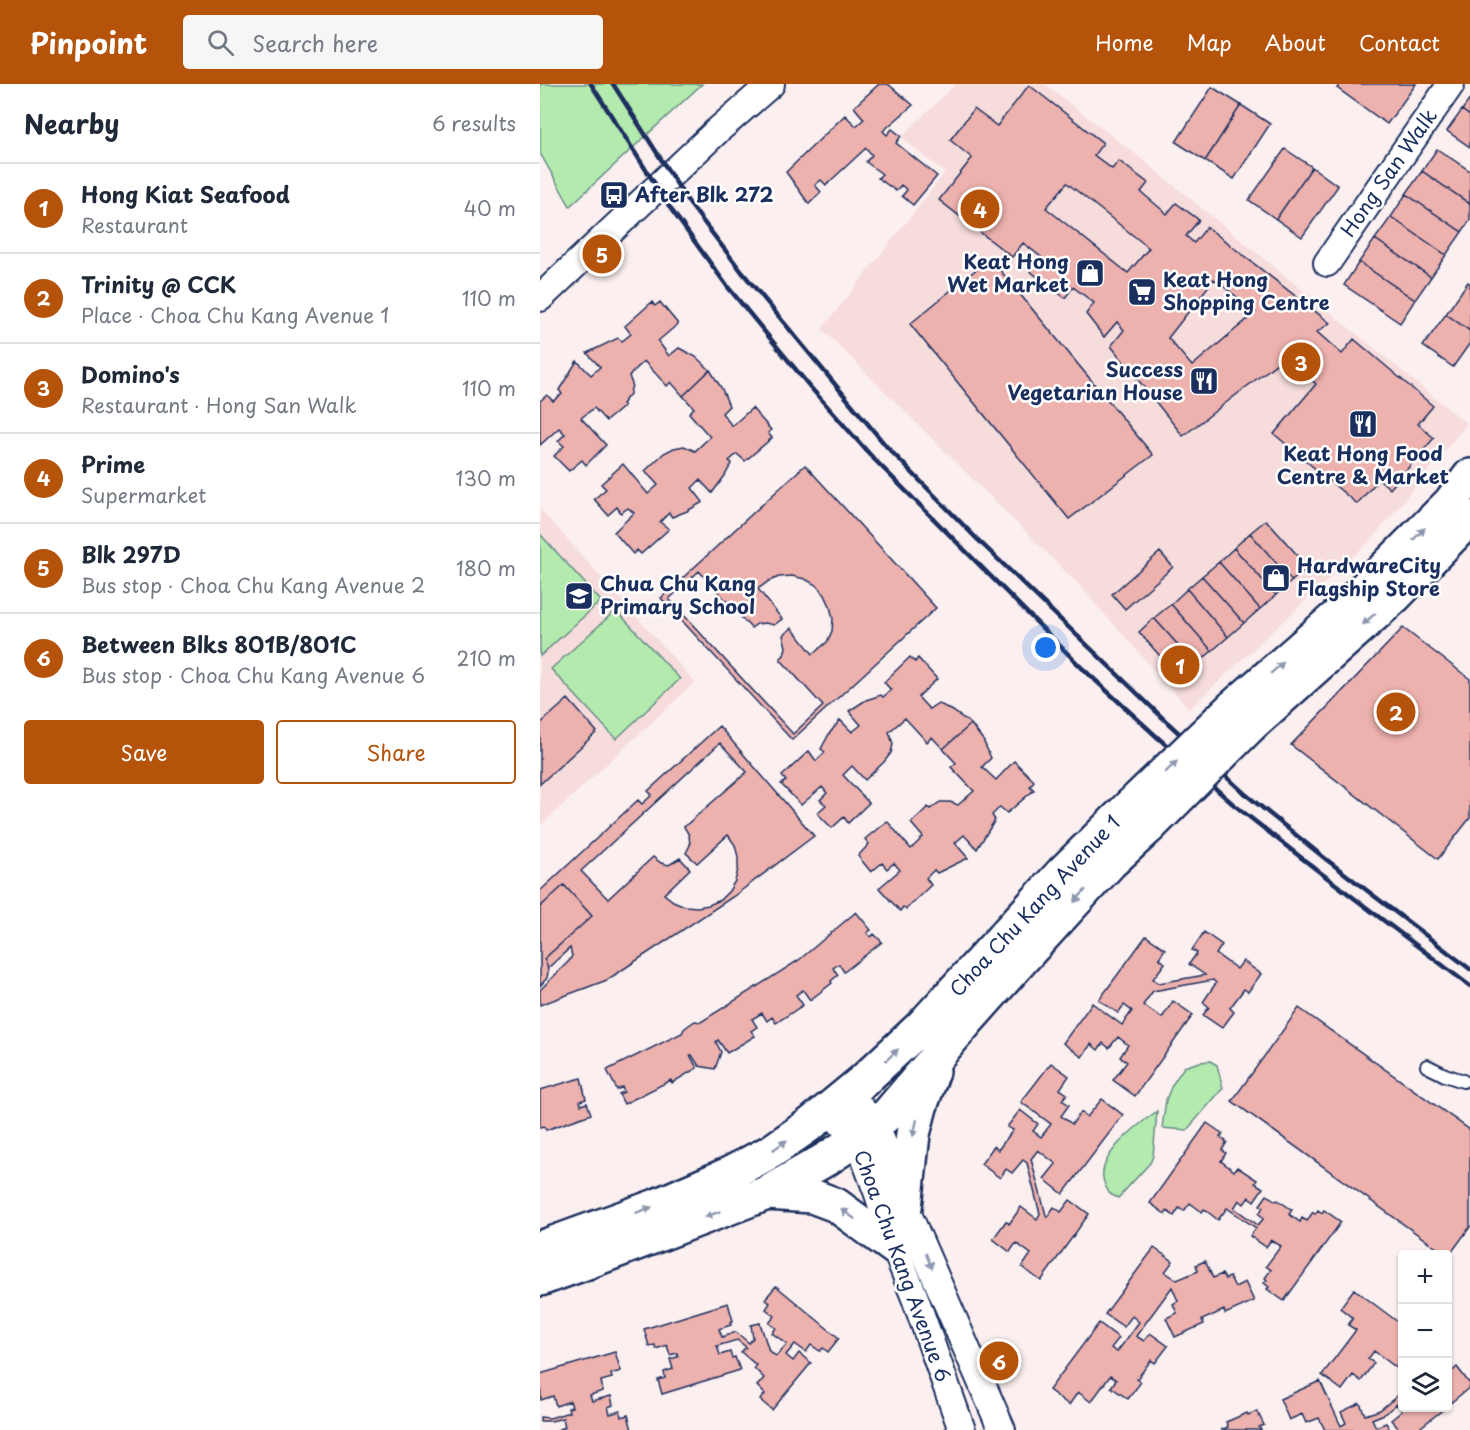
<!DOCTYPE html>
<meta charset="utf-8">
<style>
body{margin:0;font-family:"Playpen Sans",sans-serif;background:#f6f6f7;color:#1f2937}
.controls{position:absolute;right:18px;bottom:18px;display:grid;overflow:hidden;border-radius:6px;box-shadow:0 2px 4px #0004}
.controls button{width:54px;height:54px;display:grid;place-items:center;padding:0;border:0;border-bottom:2px solid #e0e1e3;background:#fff;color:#1f2937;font:30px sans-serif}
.you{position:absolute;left:506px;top:564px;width:21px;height:21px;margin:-15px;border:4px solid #fff;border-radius:50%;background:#1a73e8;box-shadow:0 0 0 9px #1a73e833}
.badge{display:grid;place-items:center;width:39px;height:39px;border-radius:50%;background:#b45309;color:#fff;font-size:20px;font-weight:700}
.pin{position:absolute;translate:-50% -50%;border:3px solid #fff;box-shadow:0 2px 6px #0006}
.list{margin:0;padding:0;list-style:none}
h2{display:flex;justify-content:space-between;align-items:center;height:78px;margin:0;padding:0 24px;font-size:26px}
h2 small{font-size:20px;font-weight:400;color:#747a83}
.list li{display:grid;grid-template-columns:39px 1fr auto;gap:18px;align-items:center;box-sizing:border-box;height:90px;padding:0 24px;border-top:2px solid #e0e1e3}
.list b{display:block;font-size:22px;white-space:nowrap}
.list p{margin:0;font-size:20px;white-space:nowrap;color:#747a83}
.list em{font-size:20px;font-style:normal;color:#747a83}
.actions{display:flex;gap:12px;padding:18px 24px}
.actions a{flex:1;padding:14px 0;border:2px solid #b45309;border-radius:6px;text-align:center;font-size:21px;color:#b45309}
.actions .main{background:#b45309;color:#fff}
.icon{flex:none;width:33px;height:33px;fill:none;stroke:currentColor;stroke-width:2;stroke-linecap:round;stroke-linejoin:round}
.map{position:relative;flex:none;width:930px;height:1346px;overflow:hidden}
header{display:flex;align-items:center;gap:36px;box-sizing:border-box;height:84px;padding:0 30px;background:#b45309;color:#fff}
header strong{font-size:28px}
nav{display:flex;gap:33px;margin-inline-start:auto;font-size:21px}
.search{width:420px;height:54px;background:#f6f6f7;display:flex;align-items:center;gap:15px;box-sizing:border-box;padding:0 21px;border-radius:6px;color:#747a83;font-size:22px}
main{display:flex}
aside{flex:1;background:#fff}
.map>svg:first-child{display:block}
.built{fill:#f7dcdc}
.green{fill:#b3eaae;stroke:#678c86;stroke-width:1.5}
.building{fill:#edb1ae;stroke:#1b2f5e;stroke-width:1.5;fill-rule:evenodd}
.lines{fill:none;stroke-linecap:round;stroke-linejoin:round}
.lane-casing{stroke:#1b2f5e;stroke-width:16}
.street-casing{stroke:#1b2f5e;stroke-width:30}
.secondary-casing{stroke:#1b2f5e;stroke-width:38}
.lane{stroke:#fff;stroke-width:12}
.street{stroke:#fff;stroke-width:26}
.secondary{stroke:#fff;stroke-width:33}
.rail{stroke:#1b2f5e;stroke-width:4.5}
.secondary-bridge-casing{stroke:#1b2f5e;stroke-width:38;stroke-linecap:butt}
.secondary-bridge{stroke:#fff;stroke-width:33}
.oneway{fill:#8d97ae}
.labels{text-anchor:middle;stroke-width:5;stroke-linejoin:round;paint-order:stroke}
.street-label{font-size:20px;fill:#1b2f5e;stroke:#fff}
.poi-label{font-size:20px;font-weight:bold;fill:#1b2f5e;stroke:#fff;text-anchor:start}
</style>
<header>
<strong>Pinpoint</strong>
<div class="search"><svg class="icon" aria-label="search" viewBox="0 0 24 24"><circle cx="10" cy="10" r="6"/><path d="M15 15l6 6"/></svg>Search here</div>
<nav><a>Home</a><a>Map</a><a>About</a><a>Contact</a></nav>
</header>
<main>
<aside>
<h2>Nearby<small>6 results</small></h2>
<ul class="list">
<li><span class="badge">1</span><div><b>Hong Kiat Seafood</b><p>Restaurant</p></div><em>40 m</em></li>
<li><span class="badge">2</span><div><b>Trinity @ CCK</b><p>Place · Choa Chu Kang Avenue 1</p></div><em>110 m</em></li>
<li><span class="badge">3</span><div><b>Domino's</b><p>Restaurant · Hong San Walk</p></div><em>110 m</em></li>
<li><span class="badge">4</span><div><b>Prime</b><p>Supermarket</p></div><em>130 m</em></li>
<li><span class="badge">5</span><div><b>Blk 297D</b><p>Bus stop · Choa Chu Kang Avenue 2</p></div><em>180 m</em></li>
<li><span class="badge">6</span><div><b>Between Blks 801B/801C</b><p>Bus stop · Choa Chu Kang Avenue 6</p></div><em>210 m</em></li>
</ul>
<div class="actions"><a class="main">Save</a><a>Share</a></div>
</aside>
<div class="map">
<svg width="930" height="1346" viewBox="0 0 930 1346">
<rect width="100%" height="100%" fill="#fbefef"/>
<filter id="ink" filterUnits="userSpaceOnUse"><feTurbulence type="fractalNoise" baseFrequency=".0167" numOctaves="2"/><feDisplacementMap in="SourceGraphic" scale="12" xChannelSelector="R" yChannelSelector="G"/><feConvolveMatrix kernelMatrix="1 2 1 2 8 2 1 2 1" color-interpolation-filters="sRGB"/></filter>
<g filter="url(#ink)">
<path class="built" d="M416,0h88l85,65 338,275 -94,114 -184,171 -113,-127 -254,-253 123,-156 -44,-36z
M0,425l155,173 -155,144z"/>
<path class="green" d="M0,0h162l-132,122 -30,-53z
M0,450l61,67 -61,55z
M76,526l64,69 -64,60 -65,-70z
M670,977l7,4 6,23 -36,42 -25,-2 4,-28 6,-15 12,-18 16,-5z
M617,1027l-4,45 -3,7 -32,35c-9,-4 -9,-4 -13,-13 -13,-27 34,-61 52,-74z"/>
<path class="building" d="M339,0h9l25,21 -30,26 4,4 5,-6 9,7 -5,7 41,33 -24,29 -11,-9 5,-6 -6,-5 -5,6 -18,-13 4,-4 -16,-12 6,-7 -6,-7 -40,37 -5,-5 -6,5 6,7 -12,12 -23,-32 59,-57 11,11 8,-7 -10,-12z
M800,0h76l-29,40 -50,-36z
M489,1l74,58 -9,12 18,14 7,-8 29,22 -7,9 26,22 9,-11 23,17 -13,16 8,7 13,-16 123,96 -13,9 25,22 12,-15 79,67 -15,18 16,14 -44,51 -11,-10 -22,25 -83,-70 42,-50 -31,-27 -102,79 -72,-90 13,-16 -7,-8 -13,15 -18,-23 8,-11 -21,-16 -8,11 -35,-27 11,-14 -18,-14 -11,14 -73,-57 33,-42 -22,-18 24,-31 23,17zM527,99l82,65 -21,25 -82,-65zM674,195l42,33 -64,54 -24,-28z
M672,3l29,18 -36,56 -29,-19z
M930,15v17l-8,-6z
M701,21l29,19 -36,55 -29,-18z
M922,26l8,6v31l-23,-16z
M745,65l27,18 -36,52 -27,-19z
M897,65l33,22v33l-48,-33z
M772,83l26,19 -36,51 -26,-18z
M882,87l48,33v16l-8,12 -56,-38z
M866,110l56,38 -16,23 -55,-38z
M851,133l55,38 -15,22 -56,-38z
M835,155l56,38 -16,23 -56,-38z
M450,174l163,197 -84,64 -159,-195z
M819,178l56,38 -15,23 -56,-38z
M928,198l2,2v47l-24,-17z
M112,218l3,4 5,-4 18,22 -20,17 11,15 10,-8 17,9 14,13 -27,26 -12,-14 -4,4 -23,-25 -15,15 3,8 -2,10 -8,10 2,2 -18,15 -12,-13 -13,10 25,27 -20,20 -4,-5 -13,11 -15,-15 10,-10 -6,-5 7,-7 -6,-6 -19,17v-44l7,-6 6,6 9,-7 -3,-4 18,-29 14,14 9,-8 -13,-14 31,-15 4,3 9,-7 -6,-8z
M906,230l24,17v12l-17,24 -30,-21z
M170,286l12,19 7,17 -7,7 10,13 20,-18 19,22 -3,3 4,5 -27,23 -8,-7 -8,7 3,2 -8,14 -12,16 -12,-13 -8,8 11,14 -16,9 -15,6 -3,-4 -9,9 9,7 -28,25 -4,-4 -4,4 -19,-22 20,-19 -6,-5 -7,5 -4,-6 -9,8 -14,-16 12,-10 -5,-5 22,-20 25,30 10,-9 -13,-14 19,-18 10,-5 10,-2 11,5 15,-14 -21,-24 5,-5 -11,-12z
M265,381l131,143 -144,132 -131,-142z
M726,436l42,47 -16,14 -42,-48z
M710,449l42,48 -16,14 -42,-47z
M694,464l42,47 -16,14 -41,-47z
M620,468l13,15 -48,42 -13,-15z
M679,478l41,47 -16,14 -42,-47z
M159,487l52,57 6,-4 8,-1 9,2 8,-6 -24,-30 11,-8 10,-4 13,-1 13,3 11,6 9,10 5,11 3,13 -1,12 -5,11 -14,12 -21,-26 -9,7 3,12 -2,8 -4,4 43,47 -30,28 -124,-135z
M662,492l42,47 -16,14 -41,-48z
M647,505l41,48 -16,14 -41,-47z
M631,520l41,47 -16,14 -42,-47z
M614,534l42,47 -16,14 -41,-47z
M863,544l67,51v139l-32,41 -147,-114z
M370,573l5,5 3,-4 19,21 -19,18 11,12 9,-6 15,8 18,13 -28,25 -11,-12 -5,5 -22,-24 -16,14 4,12 -2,9 -7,9 -19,18 -13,-14 -9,9 26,28 -21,20 -4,-6 -12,11 -15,-15 9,-8 -6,-5 7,-7 -5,-6 -21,18 -20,-21 5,-3 -4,-5 27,-25 7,10 9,-9 -4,-3 8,-15 11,-14 12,12 9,-7 -12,-14 17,-11 15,-5 2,2 8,-7 -7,-8z
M28,615l29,33 -57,52v-60z
M431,640l12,16 8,18 -9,9 14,13 18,-19 20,20 -4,5 4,4 -27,23 -7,-6 -8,8 3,5 -18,29 -13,-14 -9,8 13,15 -31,15 -3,-3 -8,8 5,7 -25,24 -3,-2 -3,4 -21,-23 21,-18 -6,-7 -7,6 -5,-6 -11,9 -13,-16 11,-12 -4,-5 22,-18 24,28 12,-12 -12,-14 17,-16 2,2 10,-7h10l8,3 16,-14 -23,-24 5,-4 -13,-14z
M179,642l95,110 -80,60 -127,84 -67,25v-15l29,-29 3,-5 -2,-8 -22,20 -4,-9 48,-43 -28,-31 -24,22v-16l98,-91 4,4 10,-9 -4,-4z
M180,659l27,29 -63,55 5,8 1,10 -4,8 11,10 31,-28 7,10 3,12v12l-3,12 -6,10 -9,9 -11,5 -12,2 -12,-1 -12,-5 -9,-7 26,-25 -10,-11 -11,7 -8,-2 -8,-6 -45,42 -27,-28z
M24,801l28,31 -48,43 3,6 1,7 -1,6 -7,8v-79z
M316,828l15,18 -4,3 4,4 3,-3 8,8 -38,30 -5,-8 -6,4 5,7 -7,6 1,2 -22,17 -7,-10 -7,5 7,10 -27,18 -4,-6 -5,4 -5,-8 -10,6 5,8 -6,4 4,5 -28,17 -9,-13 -2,2 5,10 -6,17 -16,-3 -7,-11h-2l7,13 -25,15 -1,-3 -47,24 -5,-10 5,-2 -2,-5 -5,3 -10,-20 75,-37 2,-4 5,-4 6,-4 6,1 98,-62z
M664,848l18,13 -6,9 21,15 6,-8 18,13 -13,18 -4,-3 -14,19 4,4 -12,16 -19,-13 6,-8 -6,-5 13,-19 -3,-3 -60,11 -10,14 19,13 11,-17 20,14 -58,81 -22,-16 14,-18 -7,-5 8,-12 -10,-8 -9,11 -6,-5 -5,7 -7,-6 -9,13 -19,-14 29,-40 30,22 10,-14 -8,-6 -6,8 -19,-13 47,-64 19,13 -6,9 6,5 -12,16 6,4 46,-8 -16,-11 8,-11 -5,-3z
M759,924l171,122v97l-22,30v-3h-3l-213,-153z
M511,979l18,13 -9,13 7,5 -5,6 7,5 -8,11 11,8 9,-12 6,5 15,-18 21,16 -60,79 -19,-15 12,-15 -18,-14 -7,9 15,56 1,2 7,-10 7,5 9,-12 19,14 -48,67 -19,-14 9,-13 -15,-11 -6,9 -17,-13 13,-18 3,3 12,-17 16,12 3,-5 -13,-51 -4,-3 -11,13 -6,-4 -6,9 -19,-14 13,-18 4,4 15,-20 -6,-3 13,-17 18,14 -5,7 8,6 10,-13 -30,-22z
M41,994l5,21 -6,2 1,4 6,-2 4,11 -45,16 -2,-4 -4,1v-37z
M667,1039l16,11 -3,3 7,5 -5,8 4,3 -5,8 13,10 3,-4 20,13 -2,3 8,5 -9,13 -5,-4 -5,7 -5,-4 -5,8 24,17 6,-7 -5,-4 4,-7 -3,-2 7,-10 9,6 2,-1 14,10 -3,4 11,8 2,-4 5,3 6,-9 2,2 3,-4 4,3 2,-3 17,12 -57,79 -17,-12 2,-2 -5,-4 3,-3 -2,-2 6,-8 -5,-4 15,-20 -10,-6 -5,7 -16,-11 6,-8 -29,-20 -9,12 -14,-11 -2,3 -12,-9 -6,8 -5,-3 -5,8 -7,-5 -2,3 -15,-11z
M614,1164l19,13 -8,11 12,8 21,-9 -2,-6 9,-4 8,17 9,-4 3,5 5,-2 5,10 10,-5 9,19 -29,13 -1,-4 -22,10 2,4 -29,13 -9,-19 11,-5 -4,-9 5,-3 -6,-14 -36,49 8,5 6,-8 18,13 -13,17 -4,-3 -14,19 4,3 -13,17 -17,-12 5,-7 -6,-4 -19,26 -13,-10 -9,13 -20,-15 50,-67 20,15 -8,10 6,4 22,-30 -7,-6 -8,11 -19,-13z
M236,1202l63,52 -11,14 -5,-4 -3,3 -9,-6 -5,7 -11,-8 -9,11 7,6 6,-8 12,10 -39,47 -12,-10 5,-6 -8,-8 7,-8 -10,-10 2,-3 -15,-13 5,-5 -9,-7 -20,6 3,9 10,-3 2,6 3,-1 5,13 -78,24 -4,-14 7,-2 -1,-6 9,-3 -3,-10 8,-2 -1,-4 -7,2 -3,-10 -11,4 -1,-4 -6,1 -5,-17 84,-26 5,18 -3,1 1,3 -12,4 3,8 14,-5 13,11 4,-5 -2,-13 9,-2 9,28 7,5 11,-12 -15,-11 4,-5 -7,-5 6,-7 -9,-7 4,-6 -5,-4z
M814,1205l48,36v39l-1,2 1,2v7l-4,-6 -24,-18 -6,8 6,4 -13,18 -8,-6 -11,15 -20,-15 34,-45 -8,-5 5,-7 -13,-10z
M75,1268l6,19 -10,3 1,4 -11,3 2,10 -13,4 2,6 19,-5 2,9 -5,2 2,7 10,-3 1,6 7,-2 4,15h-75l8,-3 -2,-9 -12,3h-11v-4l10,1 19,-6 -1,-4 4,-1 -2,-6 -14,5 -3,-10 -12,4 -1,-26z
M917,1283l13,17v3l-22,18v-30z
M780,1297l21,45 5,-3 -5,-11 19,-9 5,12 15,-5 22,-18v16h43l-28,22h-17l-9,-10 11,-9 -5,-7 -13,10 -12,5 4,8 10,-4 4,7h-65l-6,-12 -13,5 -4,-9 -13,6 -9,-21z
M717,1327l7,14 -5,2 2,3h-40l7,-3 -2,-5 21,-9 1,2z"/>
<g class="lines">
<g class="lane-casing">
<path id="lane" d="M887,982l18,9 18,6"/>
</g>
<g class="street-casing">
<path id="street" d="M787,179l124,-179
M0,214l177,-167 54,-47
M308,1009l27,32 10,23 20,59 97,223
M289,1025l26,31 11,22 12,32 17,54 20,50 47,132"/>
</g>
<g class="secondary-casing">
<path id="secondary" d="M693,623l103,-90 114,-114 20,-27
M711,641l144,-129 75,-78
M227,1109l45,3 24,9 59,43
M365,1123l8,-73 7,-27 13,-36
M0,1164l116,-42 73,-32 43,-23 40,-28 51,-42 59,-55 141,-154 66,-65
M0,1195l50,-18 177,-68 61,-35 27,-18 33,-26 79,-93 58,-65 85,-93 39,-36"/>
</g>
<use href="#lane" class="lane"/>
<use href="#street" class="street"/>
<use href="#secondary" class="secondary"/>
<path class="rail" d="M51,0l82,128 54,74 84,102 62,70 209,210 74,68 77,68 84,66 153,116
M73,0l76,119 53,69 145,175 90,92 191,184 76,70 83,67 143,109"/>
<g class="secondary-bridge-casing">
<path id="secondary-bridge" d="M589,723l104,-100
M609,743l102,-102"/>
</g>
<use href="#secondary-bridge" class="secondary-bridge"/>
</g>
<defs><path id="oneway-solid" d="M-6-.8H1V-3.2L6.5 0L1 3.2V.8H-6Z" transform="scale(1.5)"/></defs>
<g class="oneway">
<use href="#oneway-solid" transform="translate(879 450) rotate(-45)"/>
<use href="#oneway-solid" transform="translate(829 535) rotate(138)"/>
<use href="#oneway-solid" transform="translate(737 584) rotate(-41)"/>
<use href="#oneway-solid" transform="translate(631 683) rotate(-44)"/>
<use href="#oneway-solid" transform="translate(540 812) rotate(132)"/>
<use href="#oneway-solid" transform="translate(352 971) rotate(-43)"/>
<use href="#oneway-solid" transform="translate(375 1044) rotate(103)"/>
<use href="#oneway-solid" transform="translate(240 1061) rotate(-35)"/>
<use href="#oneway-solid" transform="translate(104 1126) rotate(-20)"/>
<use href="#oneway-solid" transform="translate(173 1130) rotate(159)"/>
<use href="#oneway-solid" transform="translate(308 1130) rotate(-144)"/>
<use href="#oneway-solid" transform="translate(389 1177) rotate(67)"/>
</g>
</g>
<defs>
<g id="bus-square" transform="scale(1.5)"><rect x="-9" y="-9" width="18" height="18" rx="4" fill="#1b2f5e" stroke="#fff"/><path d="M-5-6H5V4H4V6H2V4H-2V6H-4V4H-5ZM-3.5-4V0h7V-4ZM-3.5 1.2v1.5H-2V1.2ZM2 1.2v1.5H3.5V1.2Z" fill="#fff"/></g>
<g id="shop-square" transform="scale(1.5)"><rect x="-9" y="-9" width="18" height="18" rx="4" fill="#1b2f5e" stroke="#fff"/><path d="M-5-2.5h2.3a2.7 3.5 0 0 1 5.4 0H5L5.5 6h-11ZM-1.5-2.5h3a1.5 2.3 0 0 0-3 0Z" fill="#fff"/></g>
<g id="supermarket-square" transform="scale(1.5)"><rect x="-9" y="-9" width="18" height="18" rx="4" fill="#1b2f5e" stroke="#fff"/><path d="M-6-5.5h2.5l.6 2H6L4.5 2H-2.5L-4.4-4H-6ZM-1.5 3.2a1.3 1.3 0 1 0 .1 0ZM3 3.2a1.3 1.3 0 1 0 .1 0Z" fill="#fff"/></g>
<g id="restaurant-square" transform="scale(1.5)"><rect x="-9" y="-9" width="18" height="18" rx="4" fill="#1b2f5e" stroke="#fff"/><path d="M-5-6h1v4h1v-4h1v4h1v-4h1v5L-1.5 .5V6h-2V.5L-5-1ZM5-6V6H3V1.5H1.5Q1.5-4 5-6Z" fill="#fff"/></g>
<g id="school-square" transform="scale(1.5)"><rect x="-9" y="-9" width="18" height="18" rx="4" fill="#1b2f5e" stroke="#fff"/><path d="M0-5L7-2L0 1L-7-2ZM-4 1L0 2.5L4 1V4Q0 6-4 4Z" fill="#fff"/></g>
</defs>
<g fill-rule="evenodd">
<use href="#bus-square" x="74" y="111"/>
<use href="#shop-square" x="550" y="189"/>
<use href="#supermarket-square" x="602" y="208"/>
<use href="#restaurant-square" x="664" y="297"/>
<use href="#restaurant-square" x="823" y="340"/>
<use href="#shop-square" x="736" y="494"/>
<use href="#school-square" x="39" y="512"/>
</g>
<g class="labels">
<g class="street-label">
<text transform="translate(849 89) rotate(-55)" y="7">Hong San Walk</text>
<text transform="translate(495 822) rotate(-47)" y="7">Choa Chu Kang Avenue 1</text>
<text transform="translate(362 1182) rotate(70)" y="7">Choa Chu Kang Avenue 6</text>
</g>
<g class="poi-label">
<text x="95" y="118">After Blk 272</text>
<text x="529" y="185" text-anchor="end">Keat Hong<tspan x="529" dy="23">Wet Market</tspan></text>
<text x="623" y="203">Keat Hong<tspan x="623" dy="23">Shopping Centre</tspan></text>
<text x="643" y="293" text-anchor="end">Success<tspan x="643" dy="23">Vegetarian House</tspan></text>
<text x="823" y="377" text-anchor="middle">Keat Hong Food<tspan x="823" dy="23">Centre &amp; Market</tspan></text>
<text x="757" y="489">HardwareCity<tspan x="757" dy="23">Flagship Store</tspan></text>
<text x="60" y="507">Chua Chu Kang<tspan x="60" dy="23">Primary School</tspan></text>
</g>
</g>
</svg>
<div class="controls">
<button>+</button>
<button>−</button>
<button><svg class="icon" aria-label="layers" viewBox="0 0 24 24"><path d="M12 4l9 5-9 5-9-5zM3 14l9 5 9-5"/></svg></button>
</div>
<div class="you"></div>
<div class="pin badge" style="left:640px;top:581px">1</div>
<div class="pin badge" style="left:856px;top:628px">2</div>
<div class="pin badge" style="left:761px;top:278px">3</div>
<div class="pin badge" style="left:440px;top:125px">4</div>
<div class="pin badge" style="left:62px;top:170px">5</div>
<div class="pin badge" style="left:459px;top:1277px">6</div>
</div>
</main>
